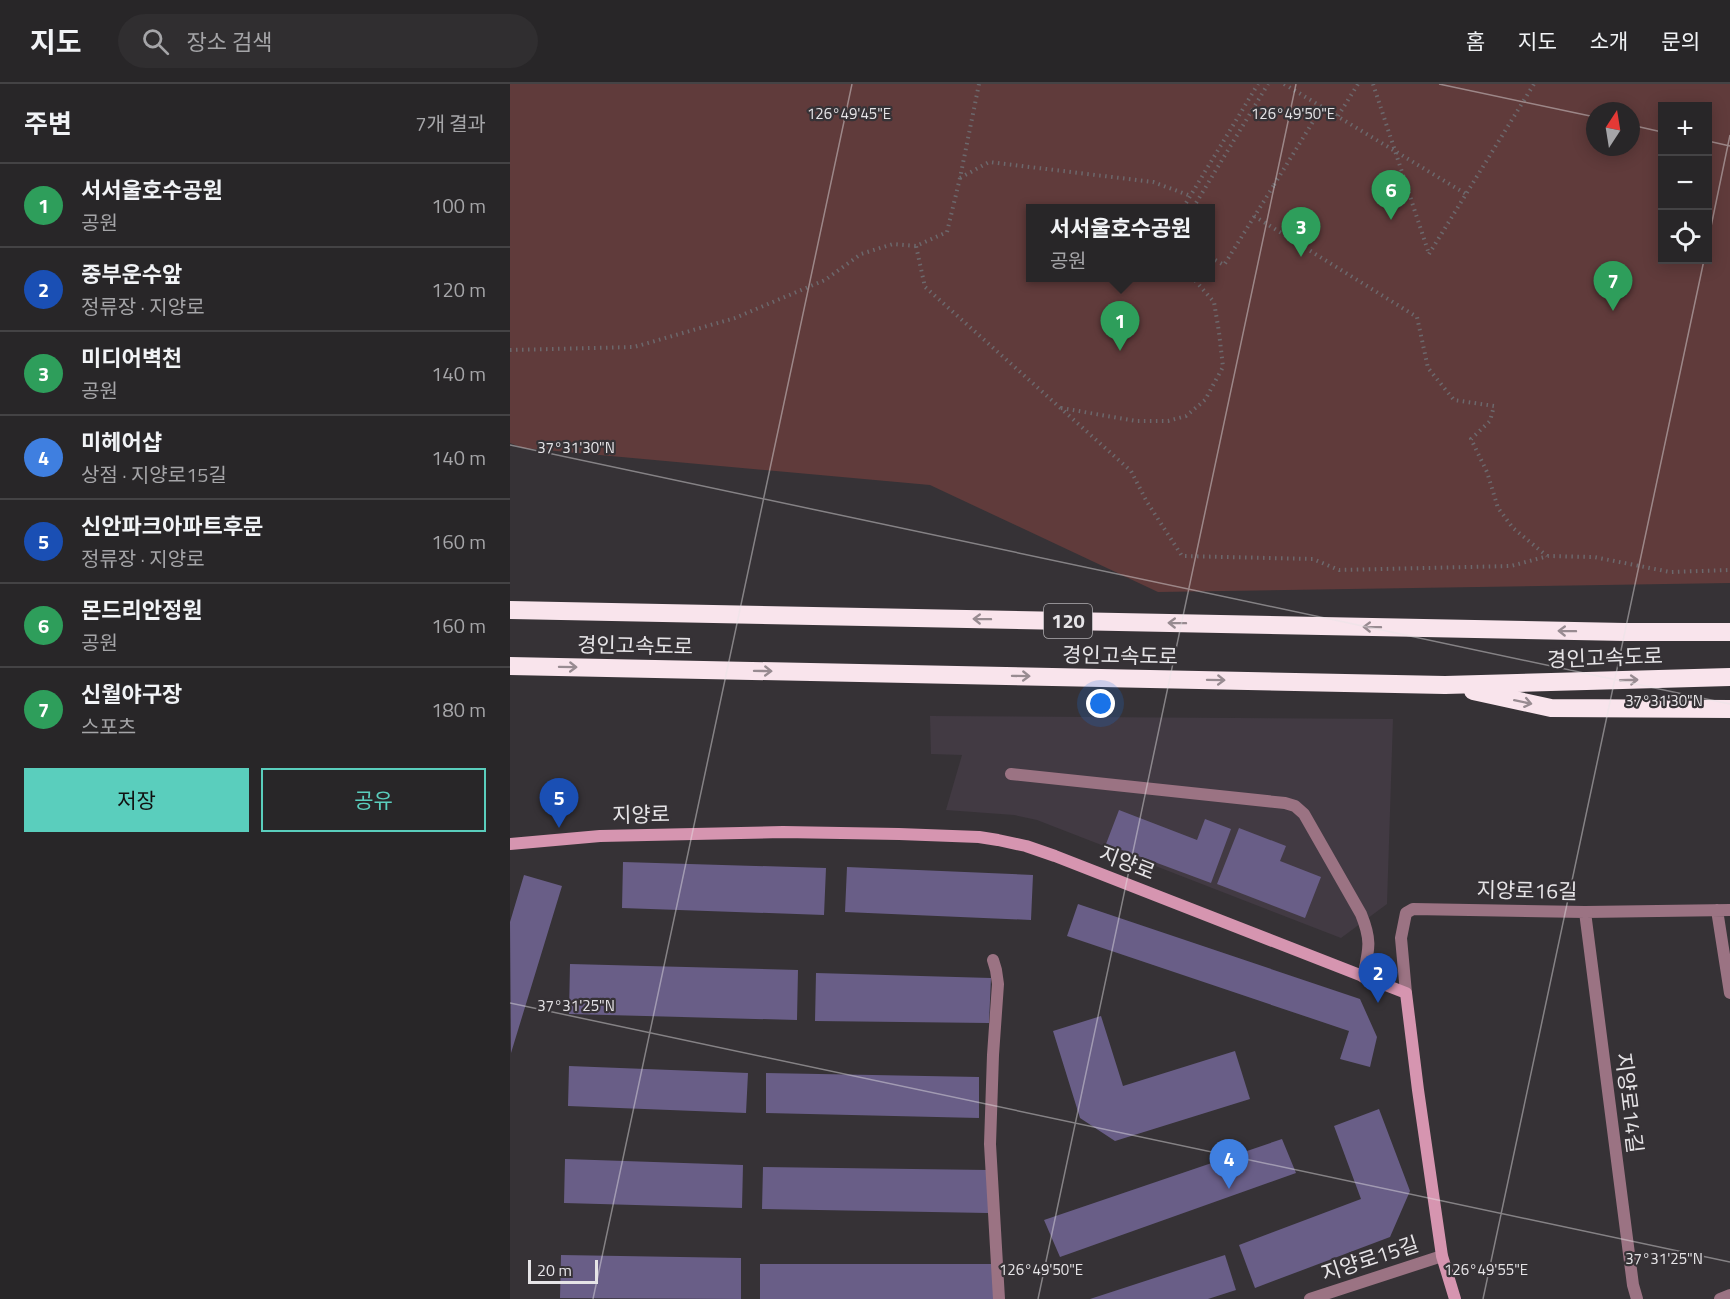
<!DOCTYPE html>
<html lang="ko">
<meta charset="utf-8">
<style>
body{margin:0;font-family:"Titillium Web","Noto Sans KR",sans-serif;background:#302e30;color:#f1f3f6}
.controls{position:absolute;right:18px;top:18px;display:grid;overflow:hidden;border-radius:0px;box-shadow:0 3px 15px #0003}
.controls button{width:54px;height:54px;display:grid;place-items:center;padding:0;border:0;border-bottom:2px solid #444345;background:#282628;color:#f1f3f6;font:30px sans-serif}
.compass{position:absolute;left:1076px;top:18px;width:54px;height:54px;border-radius:50%;background:#282628;box-shadow:0 3px 15px #0003;rotate:12deg}
.scale{position:absolute;left:18px;bottom:15px;width:70px;box-sizing:border-box;padding-left:6px;border:3px solid #e6e4e7;border-top:0;font-size:16px;line-height:21px;white-space:nowrap;color:#e6e4e7;-webkit-text-stroke:4px #363236;paint-order:stroke}
.you{position:absolute;left:591px;top:620px;width:21px;height:21px;margin:-15px;border:4px solid #fff;border-radius:50%;background:#1a73e8;box-shadow:0 0 0 9px #1a73e833}
.badge{display:grid;place-items:center;width:39px;height:39px;border-radius:50%;background:#5acebd;color:#fff;font-size:20px;font-weight:700}
.pin{position:absolute;translate:-50% -50px;filter:drop-shadow(0 2px 3px #0008)}
.pin::after{content:'';position:absolute;top:32px;width:21px;height:18px;background:inherit;clip-path:polygon(0 0,100% 0,50% 100%)}
.popup{position:absolute;left:516px;top:120px;width:189px;height:78px;box-sizing:border-box;display:grid;place-content:center;border-radius:0px;background:#282628;filter:drop-shadow(0 2px 4px #0005);font-size:20px;white-space:nowrap;color:#a5a5a8}
.popup b{font-size:22px;color:#f1f3f6}
.popup::after{content:'';position:absolute;left:50%;top:100%;margin-left:-12px;border:12px solid transparent;border-top-color:#282628}
.list{margin:0;padding:0;list-style:none}
h2{display:flex;justify-content:space-between;align-items:center;height:78px;margin:0;padding:0 24px;font-size:26px}
h2 small{font-size:20px;font-weight:400;color:#a5a5a8}
.list li{display:grid;grid-template-columns:39px 1fr auto;gap:18px;align-items:center;box-sizing:border-box;height:84px;padding:0 24px;border-top:2px solid #444345}
.list b{display:block;font-size:22px;white-space:nowrap}
.list p{margin:0;font-size:20px;white-space:nowrap;color:#a5a5a8}
.list em{font-size:20px;font-style:normal;color:#a5a5a8}
.actions{display:flex;gap:12px;padding:18px 24px}
.actions a{flex:1;padding:14px 0;border:2px solid #5acebd;border-radius:0px;text-align:center;font-size:21px;color:#5acebd}
.actions .main{background:#5acebd;color:#111}
.icon{flex:none;width:33px;height:33px;fill:none;stroke:currentColor;stroke-width:2;stroke-linecap:round;stroke-linejoin:round}
.map{position:relative;flex:none;width:1220px;height:1215px;overflow:hidden}
header{display:flex;align-items:center;gap:36px;box-sizing:border-box;height:84px;padding:0 30px;background:#282628;border-bottom:2px solid #444345}
header strong{font-size:28px}
nav{display:flex;gap:33px;margin-inline-start:auto;font-size:21px}
.search{width:420px;height:54px;background:#302e30;display:flex;align-items:center;gap:15px;box-sizing:border-box;padding:0 21px;border-radius:33px;color:#a5a5a8;font-size:22px}
main{display:flex}
aside{flex:1;background:#282628}
.map>svg:first-child{display:block}
.built{fill:#423a43}
.green{fill:#603b3b;fill-rule:evenodd}
.building{fill:#695e87}
.lines{fill:none;stroke-linecap:round;stroke-linejoin:round}
.path{stroke:#6c686c;stroke-width:4;stroke-dasharray:1.5 4.5;stroke-linecap:butt}
.lane{stroke:#9b7383;stroke-width:12}
.street{stroke:#9b7383;stroke-width:12}
.secondary{stroke:#d695b0;stroke-width:12}
.highway{stroke:#f9e4ec;stroke-width:18}
.path-bridge{stroke:#6c686c;stroke-width:4;stroke-dasharray:1.5 4.5;stroke-linecap:butt}
.oneway{stroke:#988b91}
.ticks{fill:none;stroke:#e6e4e7;stroke-width:1.5;stroke-opacity:0.45}
.labels{text-anchor:middle;stroke-width:4.5;stroke-linejoin:round;paint-order:stroke}
.shield{fill:#363236;stroke:#b1afb2;stroke-width:1.5}
.shield-label{font-size:20px;font-weight:bold;fill:#e6e4e7}
.street-label{font-size:21px;fill:#e6e4e7;stroke:#363236}
.ticks-label{font-size:15px;text-anchor:middle;fill:#e6e4e7;stroke:#363236;stroke-width:4.5;stroke-linejoin:round;paint-order:stroke}
</style>
<header>
<strong>지도</strong>
<div class="search"><svg class="icon" aria-label="search" viewBox="0 0 24 24"><circle cx="10" cy="10" r="6"/><path d="M15 15l6 6"/></svg>장소 검색</div>
<nav><a>홈</a><a>지도</a><a>소개</a><a>문의</a></nav>
</header>
<main>
<aside>
<h2>주변<small>7개 결과</small></h2>
<ul class="list">
<li><span class="badge" style="background:#2e9e5b">1</span><div><b>서서울호수공원</b><p>공원</p></div><em>100 m</em></li>
<li><span class="badge" style="background:#1a4fb4">2</span><div><b>중부운수앞</b><p>정류장 · 지양로</p></div><em>120 m</em></li>
<li><span class="badge" style="background:#2e9e5b">3</span><div><b>미디어벽천</b><p>공원</p></div><em>140 m</em></li>
<li><span class="badge" style="background:#3f7fe0">4</span><div><b>미헤어샵</b><p>상점 · 지양로15길</p></div><em>140 m</em></li>
<li><span class="badge" style="background:#1a4fb4">5</span><div><b>신안파크아파트후문</b><p>정류장 · 지양로</p></div><em>160 m</em></li>
<li><span class="badge" style="background:#2e9e5b">6</span><div><b>몬드리안정원</b><p>공원</p></div><em>160 m</em></li>
<li><span class="badge" style="background:#2e9e5b">7</span><div><b>신월야구장</b><p>스포츠</p></div><em>180 m</em></li>
</ul>
<div class="actions"><a class="main">저장</a><a>공유</a></div>
</aside>
<div class="map">
<svg width="1220" height="1215" viewBox="0 0 1220 1215">
<rect width="100%" height="100%" fill="#363236"/>
<path class="built" d="M420,632l463,3 -6,185 -46,34 -304,-118 -23,-5 -68,-5 16,-55 -31,-1z"/>
<path class="green" d="M0,0h1220v499l-572,9 -228,-107 -407,-37 -13,-5zM1198,22v154h-46v-154zM1085,27h36v36h-36zM520,124h180v70h-180z"/>
<path class="building" d="M609,726l78,30 8,-21 26,10 -20,54 -105,-39z
M729,744l47,18 -6,15 41,16 -16,41 -88,-34z
M113,778l203,6 -2,47 -202,-7z
M337,783l186,8 -2,45 -186,-8z
M14,791l38,11 -51,167 -1,-131z
M568,820l282,95 17,38 -7,30 -30,-8 9,-28 -282,-95z
M60,880l228,6 -1,50 -228,-6z
M306,889l175,5 -2,45 -174,-2z
M591,932l22,70 112,-35 15,48 -135,42 -35,-23 -27,-87z
M59,982l179,7 -2,40 -178,-7z
M256,989l213,4v41l-213,-5z
M869,1025l31,82 -20,46 -135,51 -16,-43 122,-46 -27,-73z
M772,1055l14,34 -236,84 -16,-37z
M55,1075l178,6 -1,43 -178,-5z
M253,1083l225,3v43l-226,-4z
M51,1171l180,3v41l-181,-1z
M715,1171l11,35 -28,9h-118z
M250,1180h234v35h-234z"/>
<g class="lines">
<path class="path" d="M469,0l-19,94 29,-16 164,20 38,14
M774,0l182,110
M828,32l20,-32
M450,94l-13,54 -31,14 9,41 206,184 16,31 35,54 131,3 26,11 172,-4 37,-10 46,1 76,15 60,-2
M673,124l75,-124
M683,124l75,-124
M744,132l163,101 11,51 26,32 40,6 -4,15 -19,18 16,33 11,36 15,20 34,28
M919,170l105,-170
M700,173l14,8 50,-80
M0,266l124,-3 101,-29 90,-38 36,-26 32,-10 23,2
M551,324l75,13h32l18,-5 19,-16 18,-33 -4,-35 -5,-30 -21,-24"/>
<path class="lane" d="M501,690l274,29 10,3 9,8 57,100c11,27 8,35 2,63
M483,876l3,10 2,14 -5,71 -3,89 9,155"/>
<path class="street" d="M1207,826l13,83
M1075,828l48,373 4,14
M896,909l-5,-55 5,-25 7,-4 172,3 145,-2
M800,1215l132,-43
M1210,1215l10,-4"/>
<path class="secondary" d="M0,760l90,-8 183,-4 116,2 80,3 19,3 28,6 29,10 351,137 12,97 24,166 13,43"/>
<path class="highway" d="M0,526l1115,22h105
M0,582l935,19 285,-8
M963,607l78,17 179,1"/>
<path class="path-bridge" d="M863,0l56,170
M764,101l48,-78"/>
</g>
<defs><path id="oneway-shaft" d="M-6 0H5M1.5-3L5.5 0L1.5 3" fill="none" stroke-width="1.6" stroke-linecap="round" stroke-linejoin="round" transform="scale(1.5)"/></defs>
<g class="oneway">
<use href="#oneway-shaft" transform="translate(472 535) rotate(-179)"/>
<use href="#oneway-shaft" transform="translate(667 539) rotate(-179)"/>
<use href="#oneway-shaft" transform="translate(862 543) rotate(-179)"/>
<use href="#oneway-shaft" transform="translate(1057 547) rotate(-179)"/>
<use href="#oneway-shaft" transform="translate(58 583) rotate(1)"/>
<use href="#oneway-shaft" transform="translate(253 587) rotate(1)"/>
<use href="#oneway-shaft" transform="translate(511 592) rotate(1)"/>
<use href="#oneway-shaft" transform="translate(706 596) rotate(1)"/>
<use href="#oneway-shaft" transform="translate(1119 596) rotate(-2)"/>
<use href="#oneway-shaft" transform="translate(1013 618) rotate(12)"/>
</g>
<path class="ticks" d="M929,0l156,33M1121,41l31,7M1198,57l22,5M1198,157l22,-106M0,361l1220,259M0,919l1220,259M83,1215l259,-1215M528,1215l258,-1215M973,1215l221,-1039"/>
<g class="labels">
<rect class="shield" x="534" y="520" width="48" height="34" rx="4.5"/>
<g class="shield-label">
<text x="558" y="544">120</text>
</g>
<g class="street-label">
<text transform="translate(125 562) rotate(1)" y="7">경인고속도로</text>
<text transform="translate(610 572) rotate(1)" y="7">경인고속도로</text>
<text transform="translate(1095 574) rotate(-2)" y="7">경인고속도로</text>
<text transform="translate(131 731) rotate(-1)" y="7">지양로</text>
<text transform="translate(617 779) rotate(21)" y="7">지양로</text>
<text transform="translate(1017 807) rotate(1)" y="7">지양로16길</text>
<text transform="translate(1119 1019) rotate(83)" y="7">지양로14길</text>
<text transform="translate(860 1175) rotate(-18)" y="7">지양로15길</text>
</g>
</g>
<g class="ticks-label">
<text x="339" y="35">126°49'45"E</text>
<text x="783" y="35">126°49'50"E</text>
<text x="66" y="369">37°31'30"N</text>
<text x="1154" y="622">37°31'30"N</text>
<text x="66" y="927">37°31'25"N</text>
<text x="1154" y="1180">37°31'25"N</text>
<text x="531" y="1191">126°49'50"E</text>
<text x="976" y="1191">126°49'55"E</text>
</g>
</svg>
<div class="controls">
<button>+</button>
<button>−</button>
<button><svg class="icon" aria-label="locate" viewBox="0 0 24 24"><circle cx="12" cy="12" r="6"/><path d="M12 2v4M12 18v4M2 12h4M18 12h4"/></svg></button>
</div>
<svg class="compass" viewBox="-18 -18 36 36"><path d="M0-13l5 13h-10z" fill="#e53935"/><path d="M0 13l5-13h-10z" fill="#a5a5a8"/></svg>
<div class="scale">20 m</div>
<div class="you"></div>
<div class="pin badge" style="left:610px;top:267px;background:#2e9e5b">1</div>
<div class="popup"><b>서서울호수공원</b>공원</div>
<div class="pin badge" style="left:868px;top:919px;background:#1a4fb4">2</div>
<div class="pin badge" style="left:791px;top:173px;background:#2e9e5b">3</div>
<div class="pin badge" style="left:719px;top:1105px;background:#3f7fe0">4</div>
<div class="pin badge" style="left:49px;top:744px;background:#1a4fb4">5</div>
<div class="pin badge" style="left:881px;top:136px;background:#2e9e5b">6</div>
<div class="pin badge" style="left:1103px;top:227px;background:#2e9e5b">7</div>
</div>
</main>
